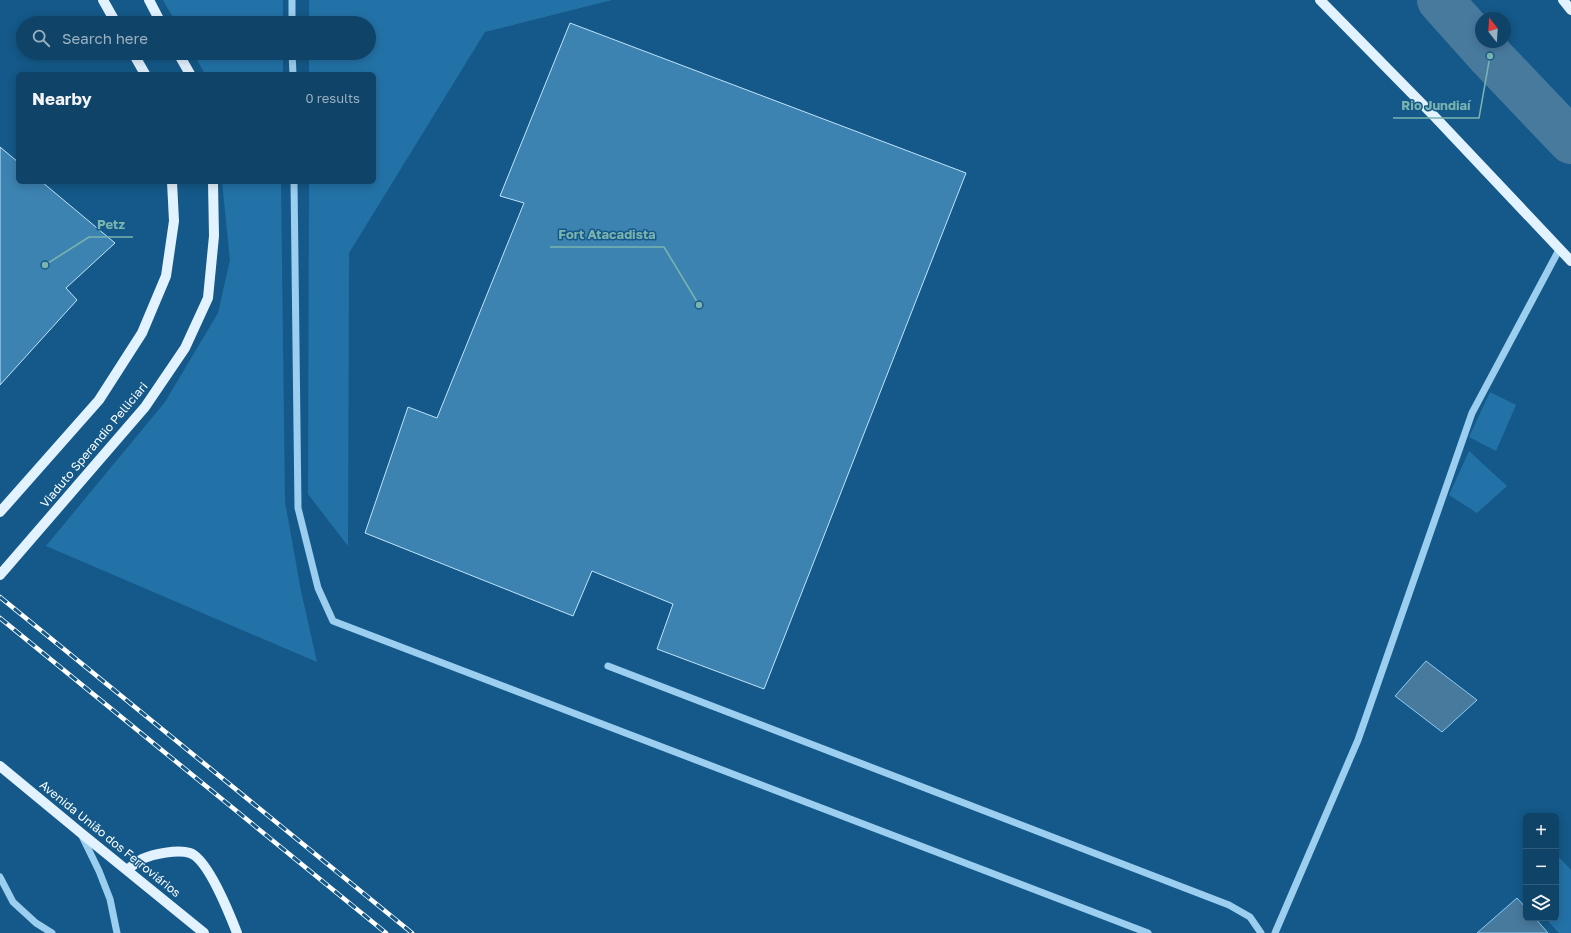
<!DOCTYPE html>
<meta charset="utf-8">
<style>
body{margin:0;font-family:"Golos Text",sans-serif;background:#184a6d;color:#f1f3f6}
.controls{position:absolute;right:12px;bottom:12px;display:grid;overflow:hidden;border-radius:6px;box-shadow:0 2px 10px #0003}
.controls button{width:36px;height:36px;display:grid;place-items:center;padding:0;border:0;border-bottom:1px solid #2f5c7b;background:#0f4367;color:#f1f3f6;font:20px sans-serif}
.compass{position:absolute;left:1475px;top:12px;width:36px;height:36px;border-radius:50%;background:#0f4367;box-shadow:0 2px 10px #0003;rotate:343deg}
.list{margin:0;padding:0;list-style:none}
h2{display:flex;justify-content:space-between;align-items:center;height:52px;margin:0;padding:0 16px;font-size:17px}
h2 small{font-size:13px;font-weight:400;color:#9bb0c0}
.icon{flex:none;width:22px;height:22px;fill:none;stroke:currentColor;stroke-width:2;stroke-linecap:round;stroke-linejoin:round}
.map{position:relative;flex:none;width:1571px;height:933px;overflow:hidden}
.search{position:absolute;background:#0f4367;box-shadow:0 2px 10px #0003;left:16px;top:16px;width:360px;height:44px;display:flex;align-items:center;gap:10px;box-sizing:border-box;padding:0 14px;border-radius:22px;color:#9bb0c0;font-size:15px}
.panel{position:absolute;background:#0f4367;box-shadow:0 2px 10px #0003;left:16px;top:72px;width:360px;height:112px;border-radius:6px}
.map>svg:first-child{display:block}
.green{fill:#2372a7}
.water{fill:#487a9e;stroke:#8dcbf2}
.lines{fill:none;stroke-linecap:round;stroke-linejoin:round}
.river{stroke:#487a9e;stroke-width:46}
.building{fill:#3d83b2;stroke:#c1e4fb}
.minor{stroke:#9bceef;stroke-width:7}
.major{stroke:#e3f2ff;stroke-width:10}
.rail-casing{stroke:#fff;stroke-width:4.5}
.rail{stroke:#145989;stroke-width:3;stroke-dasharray:9;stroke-linecap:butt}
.labels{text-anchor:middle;stroke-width:3;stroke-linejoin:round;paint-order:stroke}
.street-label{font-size:12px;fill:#fff;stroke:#145989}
.leader{fill:none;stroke:#7bb4af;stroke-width:1.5}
.callout-dot{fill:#7bb4af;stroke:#145989;stroke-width:1.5}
.callout-label{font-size:13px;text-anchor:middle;font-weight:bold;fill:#7bb4af;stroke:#145989;stroke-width:3;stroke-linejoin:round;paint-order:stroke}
</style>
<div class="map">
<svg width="1571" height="933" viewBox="0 0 1571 933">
<rect width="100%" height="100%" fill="#145989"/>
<path class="green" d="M163,0h120v23h-107z
M309,0h303l-127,32 -136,221 -1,293 -40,-52 1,-312h65v-108h-65v-21h60v-30h-60z
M193,53h90v21h-78z
M222,182h59l4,320 16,89 16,71 -271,-116 119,-144 53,-89 12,-53z
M1490,392l26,13 -20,46 -27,-14z
M1469,451l38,35 -30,27 -28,-18z
M1559,857l12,13v63h-12l-14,-15h11v-58z"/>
<path class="water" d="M1426,661l51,39 -35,32 -47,-36z
M1517,898l9,10v10h9l13,15h-71z"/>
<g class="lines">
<path class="river" d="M1440,0l50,56 81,85"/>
</g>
<path class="building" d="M570,23l396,150 -202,516 -107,-40 16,-45 -81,-33 -19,45 -208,-83 43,-126 29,11 87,-215 -24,-7z
M0,147l18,15v20h24l73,61 -49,45 11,12 -77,85z"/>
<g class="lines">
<path class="minor" d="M292,0v23
M292,53l1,21
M294,182l4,326 20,80 15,33 815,312
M608,666l621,239 21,12 11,16
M81,834l18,37 11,28 7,34
M0,877l13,25 23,21 16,10
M1275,933l83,-193 114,-327 88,-165"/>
<path class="major" d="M103,0l13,23
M149,0l12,23
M1320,0l114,116 137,145
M1563,0l8,10
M133,53l12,21
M178,53l12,21
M0,512l99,-112 43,-67 24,-57 8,-55 -2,-39
M0,575l145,-168 40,-59 23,-50 6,-62 -1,-54
M0,766l81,67 123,100
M127,870c5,-4 10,-8 15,-11 11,-5 36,-10 48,-6 18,6 40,62 47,80"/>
<g class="rail-casing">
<path id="rail" d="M0,597l412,336
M0,618l386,315"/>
</g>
<use href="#rail" class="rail"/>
</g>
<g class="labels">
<g class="street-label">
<text transform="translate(94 445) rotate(-50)" y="4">Viaduto Sperandio Pelliciari</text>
<text transform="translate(110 839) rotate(39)" y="4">Avenida União dos Ferroviários</text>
</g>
</g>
<path class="leader" d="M1490 56L1479 118H1393M45 265L89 237H133M699 305L664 247H550"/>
<g class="callout-dot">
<circle cx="1490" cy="56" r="4"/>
<circle cx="45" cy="265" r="4"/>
<circle cx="699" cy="305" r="4"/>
</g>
<g class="callout-label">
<text x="1436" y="110">Rio Jundiaí</text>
<text x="111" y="229">Petz</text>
<text x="607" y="239">Fort Atacadista</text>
</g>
</svg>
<div class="controls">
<button>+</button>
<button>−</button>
<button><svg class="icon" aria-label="layers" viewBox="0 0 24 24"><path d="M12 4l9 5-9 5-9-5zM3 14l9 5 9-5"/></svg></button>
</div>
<svg class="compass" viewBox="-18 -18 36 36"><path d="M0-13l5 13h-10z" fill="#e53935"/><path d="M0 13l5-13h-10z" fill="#9bb0c0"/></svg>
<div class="search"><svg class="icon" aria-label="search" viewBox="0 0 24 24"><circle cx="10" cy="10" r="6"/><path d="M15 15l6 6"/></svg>Search here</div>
<section class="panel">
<h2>Nearby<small>0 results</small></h2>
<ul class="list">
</ul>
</section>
</div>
